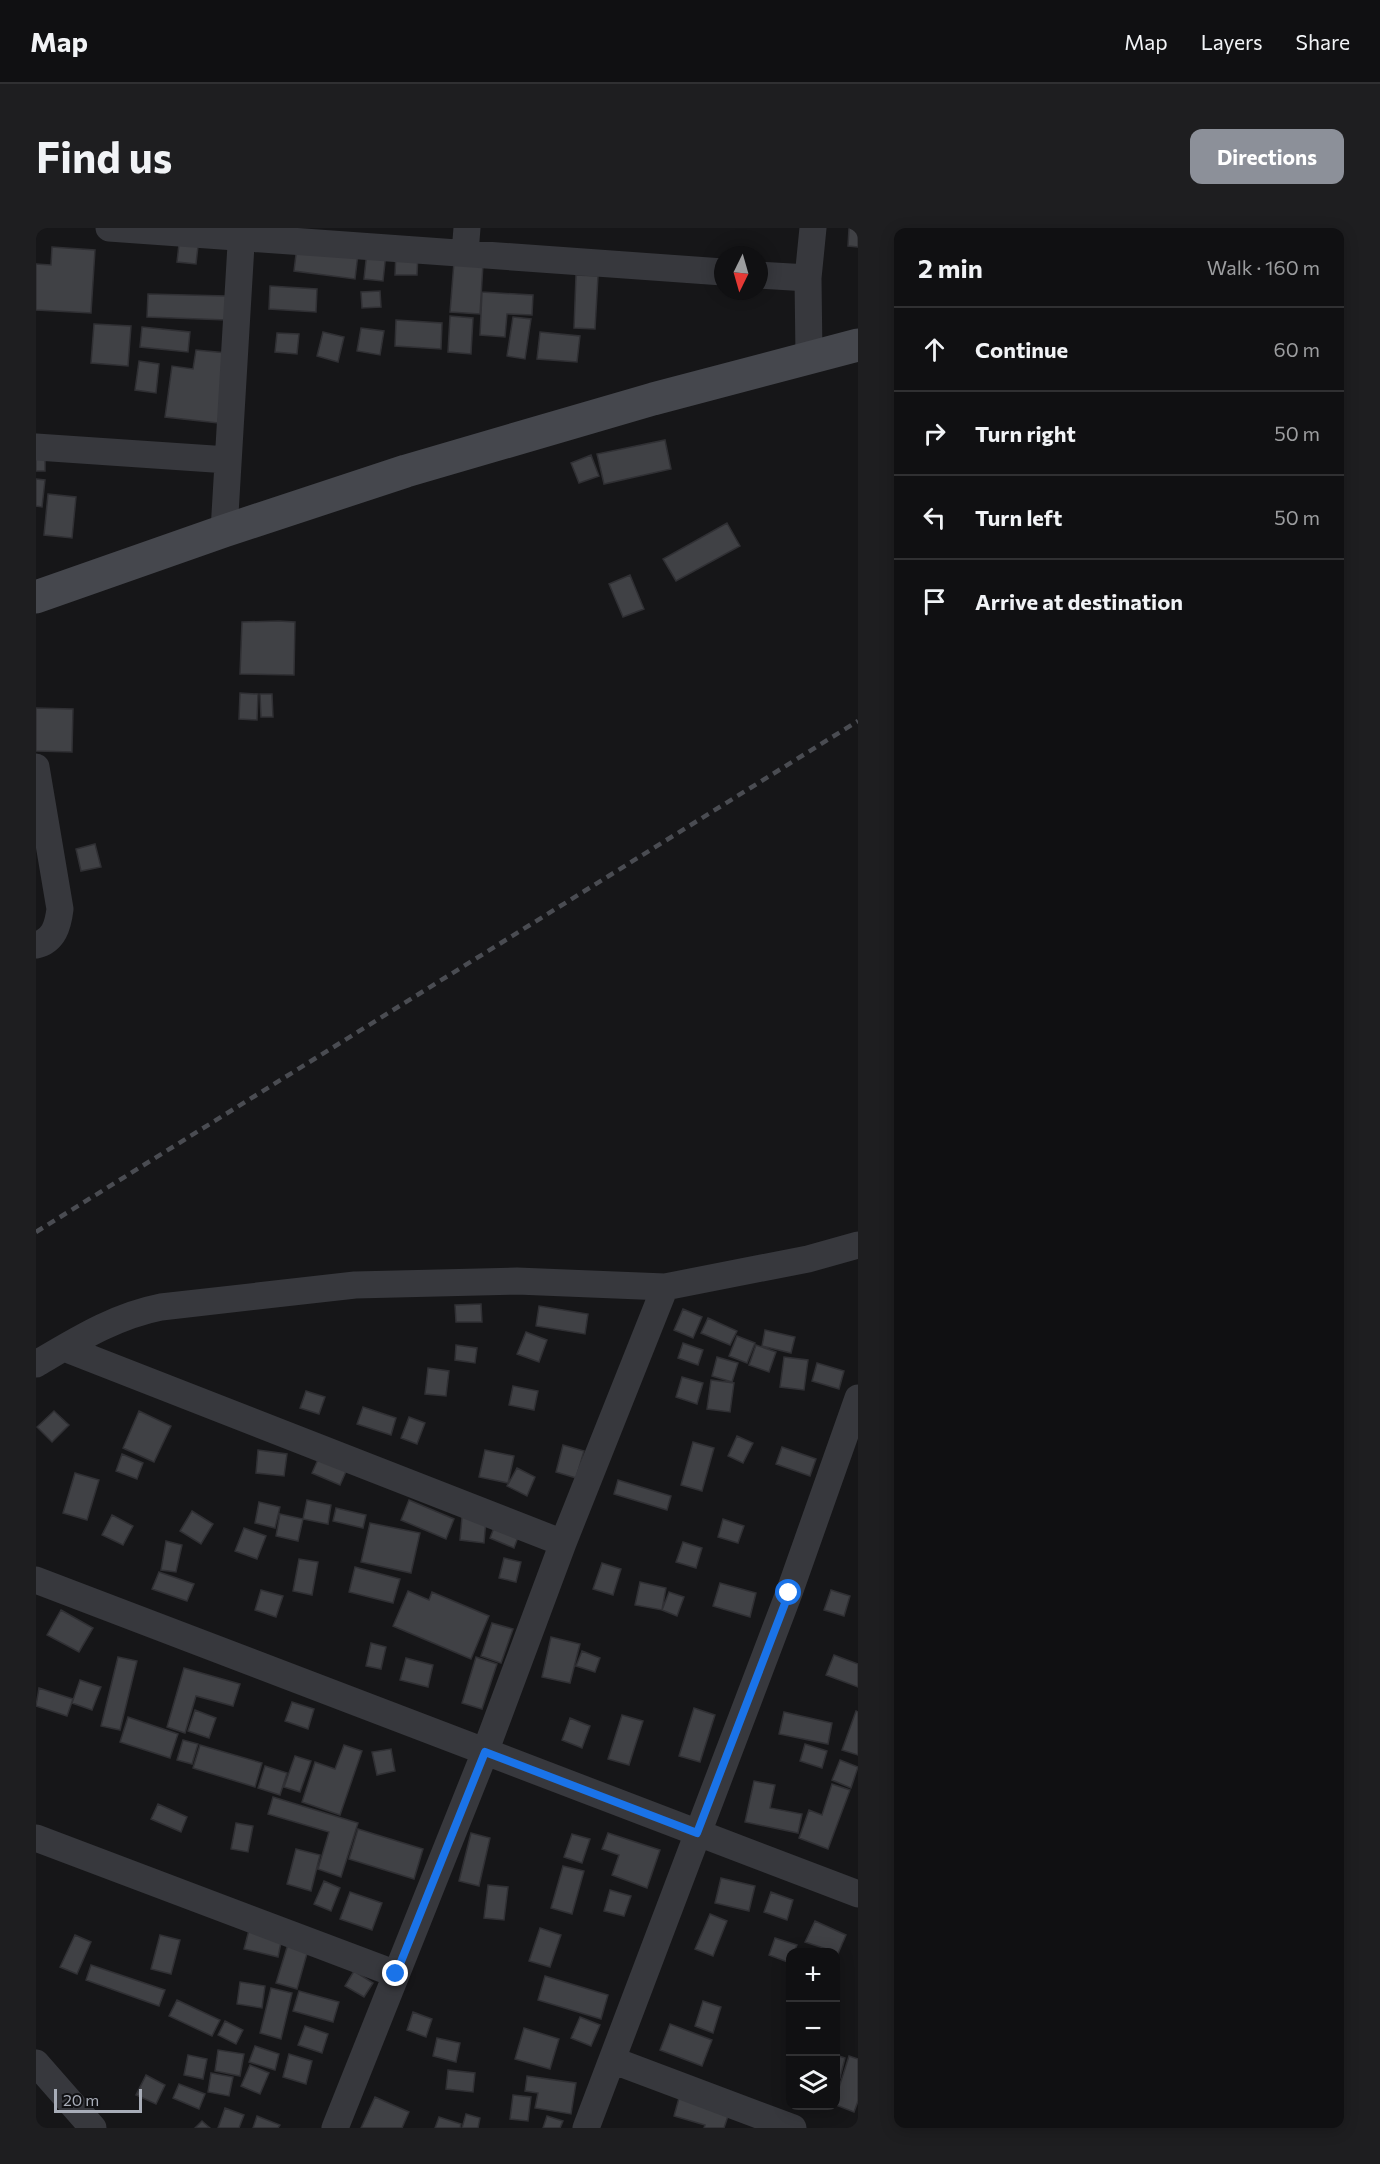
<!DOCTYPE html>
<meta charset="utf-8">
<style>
body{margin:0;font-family:Commissioner,sans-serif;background:#1e1e20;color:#f1f3f6}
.controls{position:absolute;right:18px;bottom:18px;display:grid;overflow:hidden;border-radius:12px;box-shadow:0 3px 15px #0003}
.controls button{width:54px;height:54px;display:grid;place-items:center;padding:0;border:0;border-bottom:2px solid #303032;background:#101012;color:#f1f3f6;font:30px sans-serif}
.compass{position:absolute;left:678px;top:18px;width:54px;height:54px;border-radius:50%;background:#101012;box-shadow:0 3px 15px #0003;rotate:185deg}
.scale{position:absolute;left:18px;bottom:15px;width:88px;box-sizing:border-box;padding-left:6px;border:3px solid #a8adb8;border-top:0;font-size:16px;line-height:21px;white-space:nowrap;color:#a8adb8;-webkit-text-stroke:4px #111113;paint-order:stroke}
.stop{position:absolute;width:18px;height:18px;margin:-14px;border:4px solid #1a73e8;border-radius:50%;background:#fff}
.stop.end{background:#1a73e8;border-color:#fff;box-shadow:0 2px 6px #0008}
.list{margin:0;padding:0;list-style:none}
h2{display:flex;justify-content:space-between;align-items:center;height:78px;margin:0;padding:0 24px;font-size:26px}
h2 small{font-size:20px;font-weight:400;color:#9c9d9f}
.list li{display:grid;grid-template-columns:39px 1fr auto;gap:18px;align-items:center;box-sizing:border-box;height:84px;padding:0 24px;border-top:2px solid #303032}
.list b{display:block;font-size:22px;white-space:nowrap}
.list em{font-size:20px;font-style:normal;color:#9c9d9f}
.icon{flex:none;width:33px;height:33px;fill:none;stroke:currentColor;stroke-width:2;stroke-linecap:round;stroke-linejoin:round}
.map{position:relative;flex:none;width:822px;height:1900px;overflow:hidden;border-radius:12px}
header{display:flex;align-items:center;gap:36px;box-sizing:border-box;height:84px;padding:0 30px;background:#101012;border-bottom:2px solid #303032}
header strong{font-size:28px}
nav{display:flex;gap:33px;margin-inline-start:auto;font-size:21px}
.intro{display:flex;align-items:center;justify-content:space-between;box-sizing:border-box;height:144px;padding:0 36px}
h1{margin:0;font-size:42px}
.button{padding:15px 27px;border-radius:12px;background:#8c9099;color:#fff;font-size:21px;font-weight:700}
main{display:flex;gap:36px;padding:0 36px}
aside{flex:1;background:#101012;border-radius:12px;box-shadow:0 3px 15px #0003}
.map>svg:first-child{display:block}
.building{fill:#404145;stroke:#303034;stroke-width:1.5}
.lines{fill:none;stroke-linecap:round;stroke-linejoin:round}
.minor{stroke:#37383d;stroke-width:27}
.secondary{stroke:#45474d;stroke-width:33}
.rail{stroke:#4a4c52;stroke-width:4.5;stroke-dasharray:8 6;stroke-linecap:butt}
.route{stroke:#1a73e8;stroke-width:8}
</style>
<header>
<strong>Map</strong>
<nav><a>Map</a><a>Layers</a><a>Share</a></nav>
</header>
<div class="intro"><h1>Find us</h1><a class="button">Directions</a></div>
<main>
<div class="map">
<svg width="822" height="1900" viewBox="0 0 822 1900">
<rect width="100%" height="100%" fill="#161618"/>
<path class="building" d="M813,0h9v19l-10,-1z
M143,16l19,2 -2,18 -19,-2z
M261,18l61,8 -3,25 -61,-8z
M16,19l43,3 -4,63 -55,-3v-46l15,1z
M331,23l19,2 -3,28 -19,-2z
M360,24l22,1 -1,22h-22z
M418,34l29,2 -3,50 -30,-2z
M540,47l22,1 -3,53 -21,-1z
M234,58l47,3 -1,23 -47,-3z
M344,63l1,16 -19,1 -1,-16z
M446,64l51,3 -1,20 -25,-1 -2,23 -25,-2z
M112,66l79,2 -1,24 -79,-3z
M414,88l23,2 -2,36 -23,-2z
M477,89l18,2 -6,40 -18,-3z
M360,92l46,3 -1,26 -46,-3z
M58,96l37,2 -3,40 -37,-3z
M106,99l48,5 -2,20 -48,-5z
M325,100l23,3 -4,24 -23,-4z
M287,104l21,5 -6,25 -21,-6z
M504,104l40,4 -3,26 -40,-3z
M241,105l22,1 -2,20 -22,-2z
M160,122l31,3 -9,70 -53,-6 7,-51 21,3z
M103,133l20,3 -3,29 -21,-3z
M629,212l6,29 -67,15 -7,-30z
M0,217h9v26h-9z
M555,227l8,21 -20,7 -8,-20z
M0,251l9,1 -3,27 -6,-1z
M12,266l28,3 -4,41 -28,-3z
M691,295l13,23 -64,35 -13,-22z
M594,347l14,34 -21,8 -14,-33z
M243,393l16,1 -1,53 -54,-1 2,-52z
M204,465l18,1 -1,26 -18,-1z
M224,466h12l1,23h-12z
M0,480l37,1 -1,43 -36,-1z
M59,616l6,23 -20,4 -5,-22z
M445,1076l1,18h-26l-1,-17z
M503,1078l49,8 -3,20 -49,-8z
M647,1081l19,8 -9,21 -19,-8z
M672,1090l29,13 -7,14 -29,-12z
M729,1102l30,7 -4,16 -29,-7z
M490,1104l21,8 -8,22 -22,-8z
M701,1108l18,7 -8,20 -18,-7z
M647,1115l20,7 -5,15 -20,-7z
M420,1117l21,3 -2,15 -20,-3z
M720,1117l20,7 -7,20 -20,-7z
M681,1129l21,6 -6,19 -20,-6z
M748,1129l24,3 -4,30 -24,-3z
M781,1135l27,8 -5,18 -27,-8z
M392,1140l21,3 -3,25 -21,-2z
M646,1149l21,6 -6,21 -21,-7z
M675,1152l23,3 -4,29 -23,-3z
M477,1158l25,5 -4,19 -25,-5z
M270,1163l19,6 -6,17 -19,-6z
M327,1179l33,11 -5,17 -34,-11z
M18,1183l15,14 -17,17 -15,-15z
M103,1183l32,15 -17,36 -31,-14z
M373,1189l16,6 -8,21 -16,-6z
M701,1208l16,7 -10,20 -15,-7z
M657,1214l21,6 -12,43 -21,-6z
M527,1217l21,6 -8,27 -20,-6z
M746,1219l34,12 -6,17 -34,-12z
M222,1222l29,4 -3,22 -28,-3z
M449,1222l29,6 -6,27 -29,-6z
M86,1226l21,9 -6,16 -21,-8z
M284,1227l28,12 -8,18 -28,-12z
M481,1240l18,9 -8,19 -20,-10z
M39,1245l24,7 -12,40 -24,-7z
M582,1252l53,16 -4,14 -53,-16z
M271,1272l24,5 -3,19 -25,-5z
M373,1272l45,19 -8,20 -45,-19z
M223,1274l21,5 -5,21 -20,-5z
M300,1280l30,7 -3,13 -30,-7z
M156,1283l21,13 -12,20 -21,-13z
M244,1286l23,5 -5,22 -22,-5z
M76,1287l21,11 -10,19 -21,-10z
M426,1289l24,3 -2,23 -24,-3z
M687,1291l21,7 -6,17 -20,-6z
M461,1292l24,9 -7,19 -24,-10z
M334,1295l50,10 -9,40 -50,-11z
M208,1300l22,8 -9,23 -22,-8z
M130,1313l16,4 -6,27 -15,-2z
M647,1314l19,6 -6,20 -20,-6z
M468,1330l17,4 -5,20 -17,-4z
M263,1331l19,3 -6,33 -19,-4z
M566,1335l19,6 -8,26 -20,-6z
M319,1339l45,12 -7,24 -44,-11z
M123,1344l35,12 -7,17 -35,-12z
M604,1354l26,6 -4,22 -27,-5z
M684,1355l36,10 -6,24 -37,-11z
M225,1362l22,6 -7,21 -21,-7z
M795,1362l19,6 -6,20 -20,-6z
M372,1363l21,9 3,-8 57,24 -18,43 -78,-33z
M633,1364l15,5 -7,19 -15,-6z
M25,1382l32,18 -14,24 -32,-17z
M456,1395l21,6 -12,34 -20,-7z
M515,1409l29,7 -10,39 -28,-6z
M335,1415l15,4 -5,22 -15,-3z
M546,1423l18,7 -5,14 -19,-6z
M798,1427l24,9v23l-32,-12z
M82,1429l19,4 -17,69 -19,-4z
M440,1429l21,7 -15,45 -20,-6z
M370,1430l27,7 -5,22 -28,-7z
M148,1440l56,16 -7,22 -37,-10 -11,37 -18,-6z
M44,1452l21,7 -9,23 -20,-7z
M3,1460l34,11 -6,17 -31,-10z
M256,1474l22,7 -6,20 -23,-8z
M658,1480l21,7 -15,47 -21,-6z
M159,1482l21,8 -7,20 -21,-7z
M820,1483l2,1v43l-16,-5z
M748,1484l48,11 -4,21 -49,-10z
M586,1487l21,6 -14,44 -21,-6z
M92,1489l50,17 -8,24 -50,-16z
M534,1490l20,8 -8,22 -20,-8z
M147,1512l15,4 -6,20 -15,-4z
M769,1516l22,7 -5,17 -22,-7z
M164,1517l62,18 -7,24 -62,-19z
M308,1517l18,6 -22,64 -38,-13 13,-40 20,7z
M355,1521l4,22 -18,4 -5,-23z
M259,1528l16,5 -11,31 -16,-5z
M804,1532l18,7 -7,21 -19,-8z
M229,1538l22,7 -7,22 -22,-7z
M718,1553l21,4 -5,23 32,6 -4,19 -53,-11z
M796,1556l18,6 -22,59 -29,-11 10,-28 13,5z
M237,1569l85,26 -17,54 -23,-8 11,-37 -61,-18z
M122,1576l29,13 -6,15 -30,-13z
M200,1595l17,3 -5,26 -17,-3z
M322,1601l65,20 -9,30 -65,-20z
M435,1605l19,5 -11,48 -20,-5z
M572,1605l52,17 -13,38 -35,-13 7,-20 -17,-6z
M536,1606l18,5 -8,24 -18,-6z
M260,1621l24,6 -9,36 -24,-7z
M527,1638l21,5 -12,43 -21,-6z
M685,1650l34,8 -6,25 -34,-8z
M288,1653l16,7 -9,23 -17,-7z
M452,1657l20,2 -4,33 -20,-2z
M574,1662l21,6 -7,20 -20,-5z
M314,1664l32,11 -10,27 -32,-11z
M735,1664l22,8 -6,20 -23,-8z
M674,1686l17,7 -14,35 -18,-7z
M779,1693l31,14 -9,21 -1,-4 -31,-10z
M504,1700l21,7 -11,32 -21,-6z
M213,1702l33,8 -4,19 -34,-8z
M39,1707l16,7 -14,32 -17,-7z
M124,1707l20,5 -9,34 -20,-5z
M739,1710l22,7 -3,7h-4v11l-21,-8z
M252,1716l20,6 -11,39 -21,-6z
M55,1737l74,25 -6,16 -73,-26z
M318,1743l19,12 -9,14 -19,-11z
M509,1748l63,19 -7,24 -63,-19z
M204,1754l25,4 -3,22 -25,-4z
M235,1760l21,5 -11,46 -21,-6z
M263,1763l40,11 -6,20 -40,-11z
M141,1772l43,20 -8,16 -43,-20z
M667,1773l18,6 -8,26 -18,-7z
M377,1784l19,7 -6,18 -19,-7z
M544,1789l20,8 -9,21 -20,-8z
M189,1793l18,9 -7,14 -18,-9z
M634,1796l42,16 -10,26 -42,-16z
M269,1798l23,8 -6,19 -24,-8z
M488,1800l35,11 -9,30 -35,-10z
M401,1810l23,5 -4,19 -23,-6z
M219,1818l24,8 -4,16 -26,-8z
M182,1822l26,4 -4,22 -25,-5z
M253,1826l23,7 -6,23 -23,-7z
M152,1827l19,4 -4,20 -19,-4z
M800,1827l9,3 -5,20 -4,-2z
M813,1828l9,3v42l-4,11 -18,-7v-8z
M214,1837l19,8 -9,21 -19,-8z
M412,1842l27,3 -2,19 -27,-3z
M175,1845l22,4 -4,19 -21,-4z
M110,1847l19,10 -9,19 -20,-9z
M491,1848l49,7 -5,31 -36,-6 3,-15 -13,-2z
M143,1856l26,10 -6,15 -26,-11z
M477,1867l18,2 -3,24 -18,-2z
M339,1869l34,15 -7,16h-41z
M643,1870l50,15 -5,15h-20l1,-3 -31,-9z
M189,1880l19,7 -5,13h-21z
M430,1886l14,4 -2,10h-16z
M221,1888l23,9 -2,3h-25z
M511,1888l16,5 -3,7h-17z
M403,1889l22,7 -1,4h-25z
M166,1893l8,7h-15z"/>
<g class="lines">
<path class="minor" d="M73,0l614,44
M429,25l2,-25
M723,47l49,3 1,79
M772,50l5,-50
M0,219l192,13
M188,303l18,-303
M0,539l24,142c-2,16 -6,32 -24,36
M28,1120l499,195
M0,1136c41,-24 79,-48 125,-57l194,-22 162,-4 148,6 143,-28 50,-14
M0,1352l822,314
M0,1610l360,136
M576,1832l181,68
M0,1835l57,65
M299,1900l150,-376 78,-209 102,-256
M550,1900l203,-535 69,-195"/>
<path class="secondary" d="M0,369l188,-66 182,-60 247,-72 205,-54"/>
<path class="rail" d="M0,1004l822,-511"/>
</g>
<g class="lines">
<path class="route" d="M360,1746l89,-222 212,81 92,-240"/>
</g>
</svg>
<div class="controls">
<button>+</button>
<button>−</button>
<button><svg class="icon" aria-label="layers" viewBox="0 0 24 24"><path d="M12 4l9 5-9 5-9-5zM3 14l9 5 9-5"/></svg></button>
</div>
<svg class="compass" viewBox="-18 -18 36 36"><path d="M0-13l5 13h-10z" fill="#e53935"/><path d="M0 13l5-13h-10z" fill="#9c9d9f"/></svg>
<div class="scale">20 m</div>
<div class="stop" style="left:753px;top:1365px"></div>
<div class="stop end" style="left:360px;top:1746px"></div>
</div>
<aside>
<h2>2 min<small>Walk · 160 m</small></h2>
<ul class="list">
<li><svg class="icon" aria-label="ahead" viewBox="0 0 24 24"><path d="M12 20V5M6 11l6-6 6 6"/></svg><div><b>Continue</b></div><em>60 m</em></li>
<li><svg class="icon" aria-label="right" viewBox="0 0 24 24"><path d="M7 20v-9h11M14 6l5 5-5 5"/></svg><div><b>Turn right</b></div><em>50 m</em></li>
<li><svg class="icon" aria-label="left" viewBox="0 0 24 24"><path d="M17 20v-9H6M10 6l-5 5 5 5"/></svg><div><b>Turn left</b></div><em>50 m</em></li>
<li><svg class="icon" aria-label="arrive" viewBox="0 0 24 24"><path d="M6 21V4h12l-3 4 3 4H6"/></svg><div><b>Arrive at destination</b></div></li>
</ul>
</aside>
</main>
